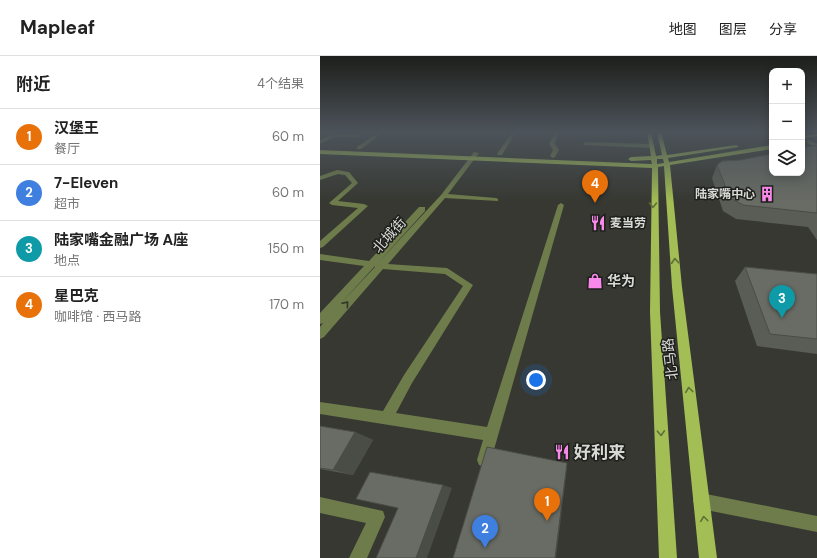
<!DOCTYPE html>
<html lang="zh">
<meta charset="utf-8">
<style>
body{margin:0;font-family:"DM Sans","Noto Sans SC",sans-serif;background:#f2f2f2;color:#222}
.controls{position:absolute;right:12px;top:12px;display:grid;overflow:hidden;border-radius:8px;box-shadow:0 2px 10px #0003}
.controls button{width:36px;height:36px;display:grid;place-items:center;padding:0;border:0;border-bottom:1px solid #e0e0e0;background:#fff;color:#222;font:20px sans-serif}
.you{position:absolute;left:216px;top:324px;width:14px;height:14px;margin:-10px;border:3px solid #fff;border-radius:50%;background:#1a73e8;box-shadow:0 0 0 6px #1a73e833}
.badge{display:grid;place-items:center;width:26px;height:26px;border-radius:50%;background:#82507c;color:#fff;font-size:13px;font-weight:700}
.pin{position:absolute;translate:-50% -33px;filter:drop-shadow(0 1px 2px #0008)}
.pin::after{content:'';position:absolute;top:21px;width:14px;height:12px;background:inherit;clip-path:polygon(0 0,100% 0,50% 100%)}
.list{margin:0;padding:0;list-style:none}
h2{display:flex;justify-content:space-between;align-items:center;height:52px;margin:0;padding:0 16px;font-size:17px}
h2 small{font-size:13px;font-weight:400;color:#767676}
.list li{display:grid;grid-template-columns:26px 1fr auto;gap:12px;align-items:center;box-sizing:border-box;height:56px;padding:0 16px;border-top:1px solid #e0e0e0}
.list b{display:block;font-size:15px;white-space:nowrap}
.list p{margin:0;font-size:13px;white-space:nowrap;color:#767676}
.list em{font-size:13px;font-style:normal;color:#767676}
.icon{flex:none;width:22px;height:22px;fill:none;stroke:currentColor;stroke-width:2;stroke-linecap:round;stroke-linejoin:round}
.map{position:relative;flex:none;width:497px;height:502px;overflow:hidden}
header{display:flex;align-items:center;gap:24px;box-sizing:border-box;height:56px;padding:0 20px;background:#fff;border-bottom:1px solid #e0e0e0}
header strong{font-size:19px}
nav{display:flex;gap:22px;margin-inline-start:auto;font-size:14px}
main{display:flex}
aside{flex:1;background:#fff}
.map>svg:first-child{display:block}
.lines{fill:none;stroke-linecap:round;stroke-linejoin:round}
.minor{fill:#6d7c4a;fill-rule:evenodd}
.major{fill:#a2be54;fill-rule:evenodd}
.wall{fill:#5a5d56}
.shaded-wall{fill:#4a4c46}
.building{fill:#696c64;stroke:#4a4c46}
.oneway{stroke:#606e38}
.oneway2{stroke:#323628}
.labels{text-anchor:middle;stroke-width:3;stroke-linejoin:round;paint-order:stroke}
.far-poi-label{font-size:12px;font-weight:bold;fill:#d8dad5;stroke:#1e1f1c;text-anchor:end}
.street-label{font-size:14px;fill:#d8dad5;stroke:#1e1f1c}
.poi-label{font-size:14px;font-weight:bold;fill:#d8dad5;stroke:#1e1f1c;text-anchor:start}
.near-poi-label{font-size:17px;font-weight:bold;fill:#d8dad5;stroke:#1e1f1c;text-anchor:start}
</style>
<header>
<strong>Mapleaf</strong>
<nav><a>地图</a><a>图层</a><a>分享</a></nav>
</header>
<main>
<aside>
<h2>附近<small>4个结果</small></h2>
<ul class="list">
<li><span class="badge" style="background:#e8710a">1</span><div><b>汉堡王</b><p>餐厅</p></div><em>60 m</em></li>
<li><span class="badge" style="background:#3f7fe0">2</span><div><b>7-Eleven</b><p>超市</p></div><em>60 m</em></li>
<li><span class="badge" style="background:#0f9aa8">3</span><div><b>陆家嘴金融广场 A座</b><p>地点</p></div><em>150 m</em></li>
<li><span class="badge" style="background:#e8710a">4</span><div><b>星巴克</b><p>咖啡馆 · 西马路</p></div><em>170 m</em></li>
</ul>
</aside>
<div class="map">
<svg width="497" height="502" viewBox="0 0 497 502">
<rect width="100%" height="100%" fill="#363831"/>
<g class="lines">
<path class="minor" d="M40,76h5l-8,5h-23l-14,7v-4l13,-6h23z
M59,76h5l-23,17h-4v-2z
M192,76h4l-14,23h-4l-1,-1z
M235,76h4l-4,12 4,6 -4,7 -2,1 -3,-2 3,-6 -4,-6z
M489,84l8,4v4l-10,-5z
M265,86l67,2 3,2 -3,2 -69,-3z
M154,96l5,1 -31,41 48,4 2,1v2l-53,-3 -57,66 59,4 26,17 -61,98 -16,30 91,14 71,-222 3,-2 3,2 -73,255 -2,5 -5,2 -5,-2 -2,-5 6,-20 -163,-26v-12l63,9 21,-36 59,-89 -18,-12 -62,-5 -59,68 -4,2v-12l3,-4 -3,1v-11l44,-47 -44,-6v-6l49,7 50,-54h6v4l-47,52 63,-68zM55,210v1l-34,36z
M17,114l12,2 9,11 -20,18 26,3 4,2 -45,41 -3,1v-7l38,-33 -26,-3 -3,-2 23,-20 -7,-8 -7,-1 -18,6v-4z
M381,437l116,23v16l-116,-23 -6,-2 -2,-6 2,-6z
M0,441l63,14 2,6 -18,41h-18l17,-35 -46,-10z"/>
<path class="major" d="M327,76h4l5,24 6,-1 -5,-23h4l6,23 69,-10 3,2 -71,11 1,4 103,-17v4l-102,16 12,122 35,271h-18l-27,-271 -8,-121 -6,1 2,145 17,246h-18l-9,-246 2,-144 -332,-14v-4l332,14 -1,-4 -20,1 -3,-2 3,-2 20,-1zM337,103h6l1,4 -7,1z
M497,78v2l-15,2v-2z"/>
</g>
<path class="wall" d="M497,89v95l-9,-13 -72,-8 -13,-8 -11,-33 5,-13z
M425,211l72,7v80l-60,-8 -22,-65z
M0,370l35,6 18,8 -20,35 -33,-6z"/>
<path class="shaded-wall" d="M35,376l18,8 -20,35 -20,-5z
M247,407v6l-11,89h-1z
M123,429l9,3 -25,70h-11z"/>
<path class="building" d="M497,89v68l-74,-8 -13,-7 -13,-33 5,-4 18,-1 32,-6v19h30v-25z
M425,211l72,7v65l-47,-5z
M0,370l35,6 -22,38 -13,-2z
M167,391l80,16 -12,95h-102z
M50,416l73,13 -27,73h-40l22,-50 -42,-9z"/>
<defs><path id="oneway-chevron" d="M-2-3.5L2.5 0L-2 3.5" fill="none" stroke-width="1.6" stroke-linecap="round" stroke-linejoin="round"/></defs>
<g class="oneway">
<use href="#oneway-chevron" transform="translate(333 149) rotate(91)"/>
<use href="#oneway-chevron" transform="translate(355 205) rotate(-94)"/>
<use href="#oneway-chevron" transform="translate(369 334) rotate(-97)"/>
<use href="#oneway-chevron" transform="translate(341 377) rotate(87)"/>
<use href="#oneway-chevron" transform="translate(384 463) rotate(-97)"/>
</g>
<use class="oneway2" href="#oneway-chevron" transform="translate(26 248) rotate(-49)"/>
<linearGradient id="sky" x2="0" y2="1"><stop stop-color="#1e1f1b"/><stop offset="0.52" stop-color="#4c535a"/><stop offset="1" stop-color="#4c535a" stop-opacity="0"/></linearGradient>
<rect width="497" height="146" fill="url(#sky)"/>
<defs>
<g id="building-bare" transform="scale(1.2)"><path d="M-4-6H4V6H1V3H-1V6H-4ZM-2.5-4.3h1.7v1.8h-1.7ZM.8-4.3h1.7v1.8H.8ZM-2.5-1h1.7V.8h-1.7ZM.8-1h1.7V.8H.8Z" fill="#f888ea" stroke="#1e1f1c" stroke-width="2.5" paint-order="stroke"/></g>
<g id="restaurant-bare" transform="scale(1.2)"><path d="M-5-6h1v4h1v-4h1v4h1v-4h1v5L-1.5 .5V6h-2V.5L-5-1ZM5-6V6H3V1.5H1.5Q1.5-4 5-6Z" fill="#f888ea" stroke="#1e1f1c" stroke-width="2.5" paint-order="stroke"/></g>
<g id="shop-bare" transform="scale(1.2)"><path d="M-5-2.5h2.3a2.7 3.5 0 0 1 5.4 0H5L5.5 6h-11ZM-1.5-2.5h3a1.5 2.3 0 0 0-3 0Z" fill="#f888ea" stroke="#1e1f1c" stroke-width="2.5" paint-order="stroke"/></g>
</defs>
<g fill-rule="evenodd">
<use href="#building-bare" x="447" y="138"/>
<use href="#restaurant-bare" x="278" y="167"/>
<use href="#shop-bare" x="275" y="225"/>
<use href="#restaurant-bare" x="242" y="396"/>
</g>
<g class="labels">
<g class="far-poi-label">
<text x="435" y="142">陆家嘴中心</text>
<text x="290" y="171" text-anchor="start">麦当劳</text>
</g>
<g class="street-label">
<text transform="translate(69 179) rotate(-48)" y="5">北城街</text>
<text transform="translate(350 303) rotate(-97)" y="5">北马路</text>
</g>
<g class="poi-label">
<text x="287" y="230">华为</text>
</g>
<g class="near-poi-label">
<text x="254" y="402">好利来</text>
</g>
</g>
</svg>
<div class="controls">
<button>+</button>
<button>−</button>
<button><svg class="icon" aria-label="layers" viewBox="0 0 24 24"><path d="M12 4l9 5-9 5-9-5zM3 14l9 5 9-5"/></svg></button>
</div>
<div class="you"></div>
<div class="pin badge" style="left:227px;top:465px;background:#e8710a">1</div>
<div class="pin badge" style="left:165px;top:492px;background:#3f7fe0">2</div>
<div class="pin badge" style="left:462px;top:262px;background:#0f9aa8">3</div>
<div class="pin badge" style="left:275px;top:147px;background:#e8710a">4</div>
</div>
</main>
